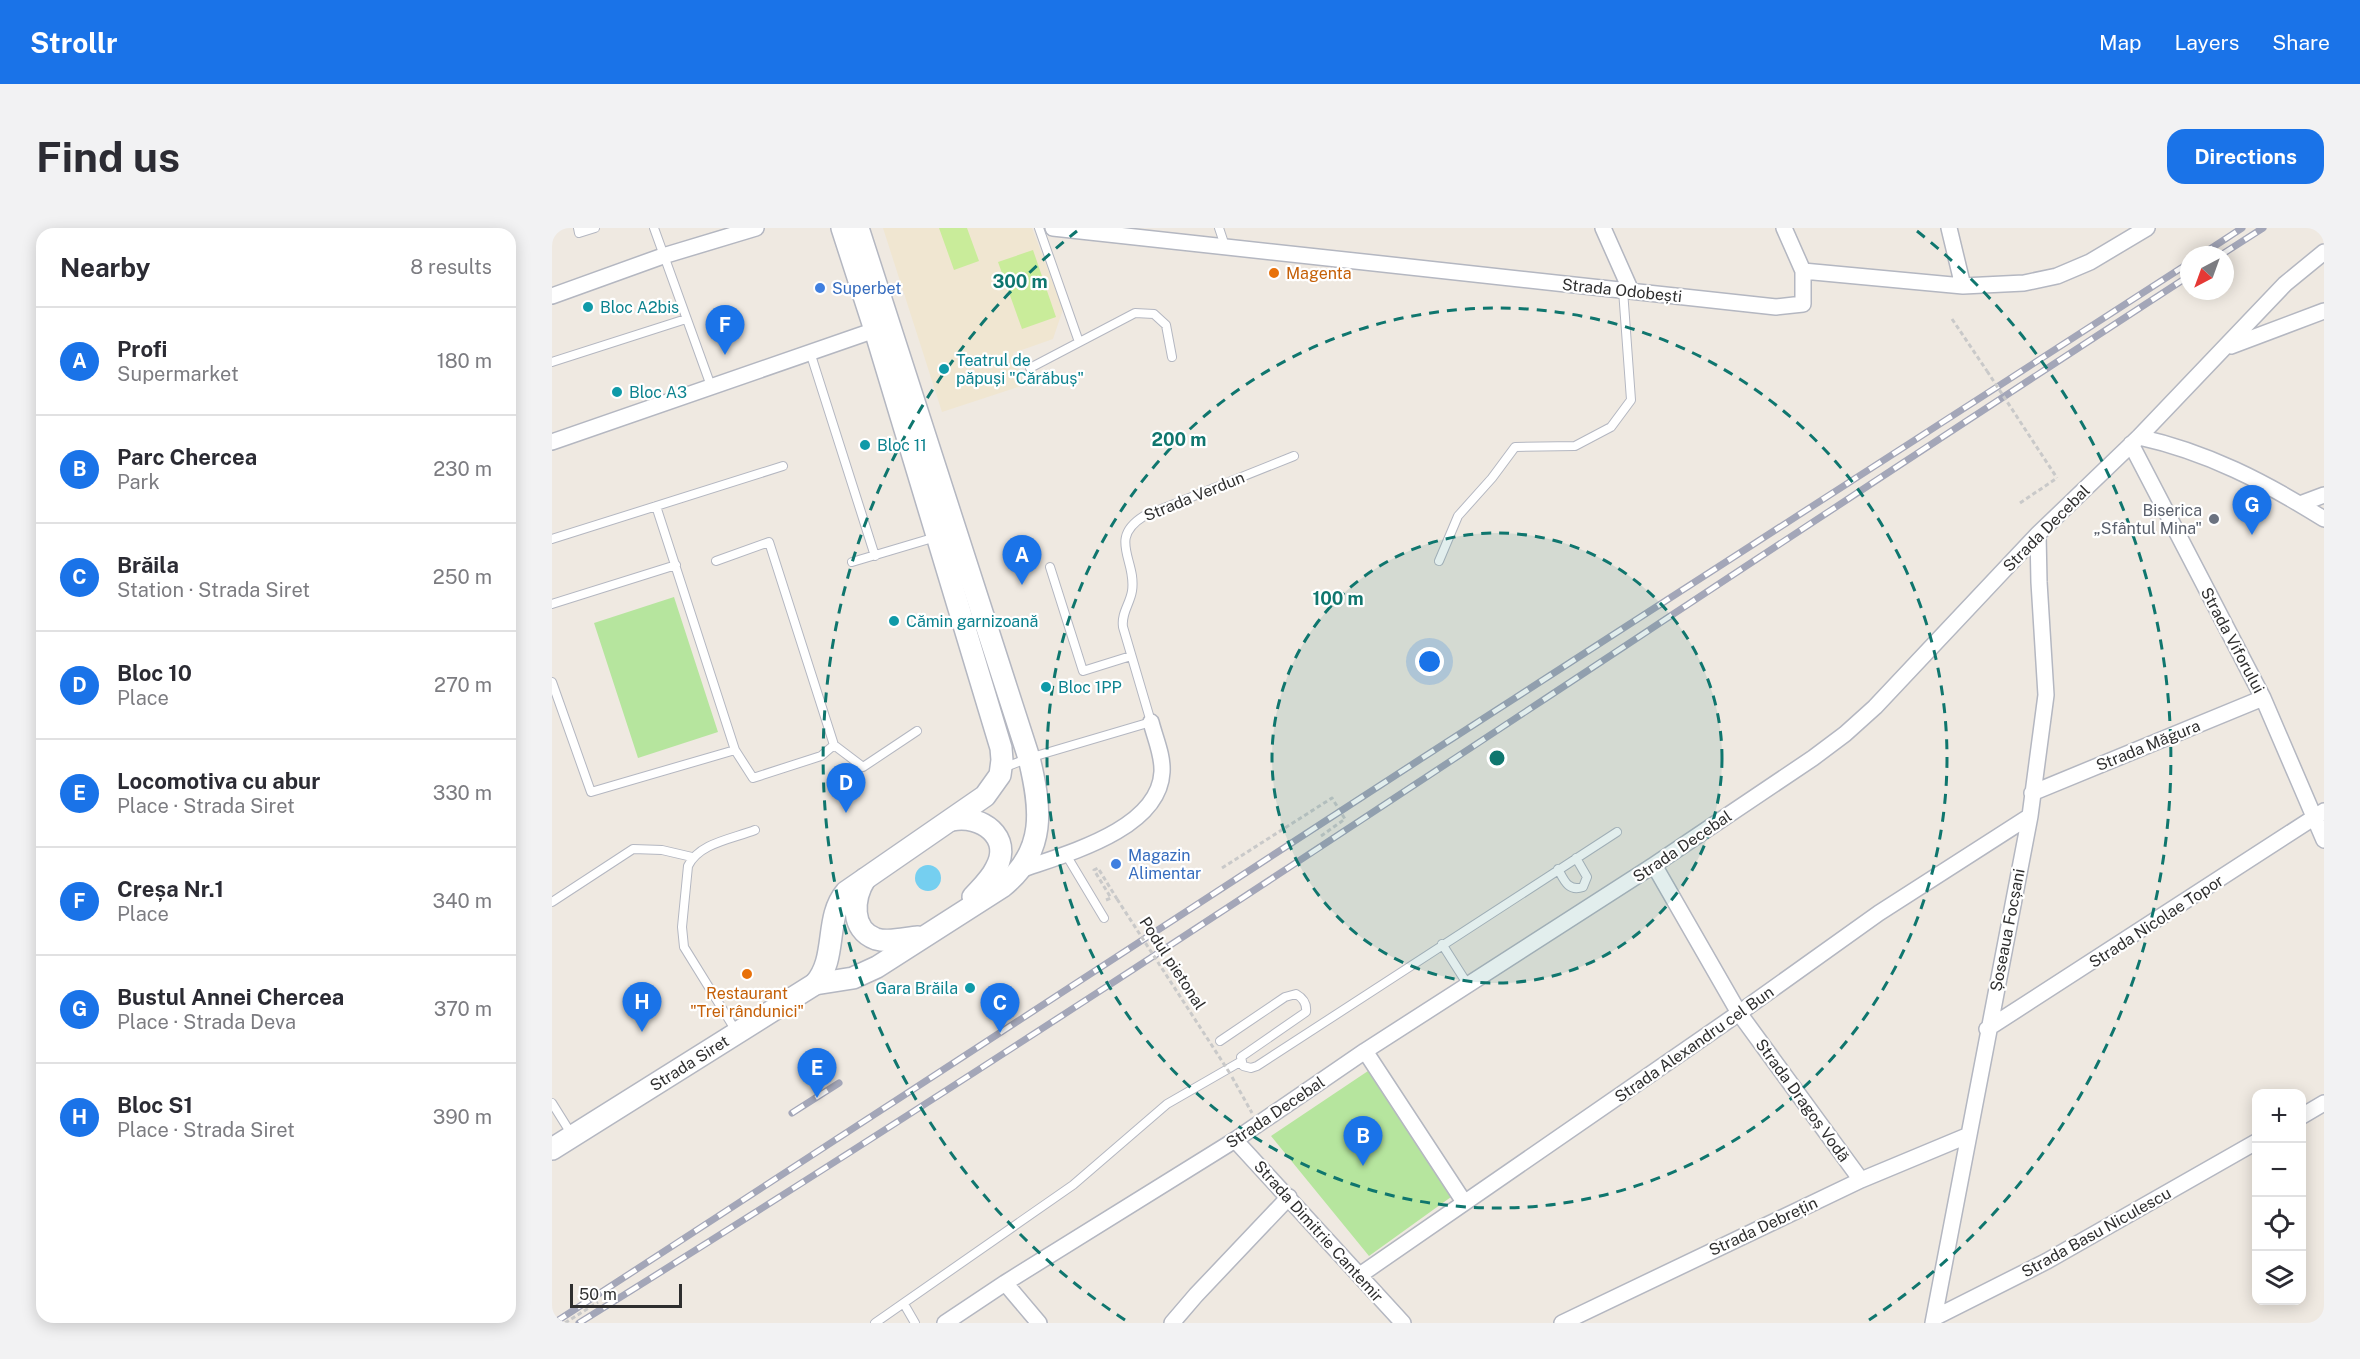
<!DOCTYPE html>
<meta charset="utf-8">
<style>
body{margin:0;font-family:"Public Sans",sans-serif;background:#f2f2f3;color:#2b2b33}
.controls{position:absolute;right:18px;bottom:18px;display:grid;overflow:hidden;border-radius:12px;box-shadow:0 3px 15px #0003}
.controls button{width:54px;height:54px;display:grid;place-items:center;padding:0;border:0;border-bottom:2px solid #e1e1e2;background:#fff;color:#2b2b33;font:30px sans-serif}
.compass{position:absolute;left:1628px;top:18px;width:54px;height:54px;border-radius:50%;background:#fff;box-shadow:0 3px 15px #0003;rotate:221deg}
.scale{position:absolute;left:18px;bottom:15px;width:112px;box-sizing:border-box;padding-left:6px;border:3px solid #2e2e2e;border-top:0;font-size:16px;line-height:21px;white-space:nowrap;color:#2e2e2e;-webkit-text-stroke:4px #fff;paint-order:stroke}
.you{position:absolute;left:878px;top:434px;width:21px;height:21px;margin:-15px;border:4px solid #fff;border-radius:50%;background:#1a73e8;box-shadow:0 0 0 9px #1a73e833}
.badge{display:grid;place-items:center;width:39px;height:39px;border-radius:50%;background:#1a73e8;color:#fff;font-size:20px;font-weight:700}
.pin{position:absolute;translate:-50% -50px;filter:drop-shadow(0 2px 3px #0008)}
.pin::after{content:'';position:absolute;top:32px;width:21px;height:18px;background:inherit;clip-path:polygon(0 0,100% 0,50% 100%)}
.list{margin:0;padding:0;list-style:none}
h2{display:flex;justify-content:space-between;align-items:center;height:78px;margin:0;padding:0 24px;font-size:26px}
h2 small{font-size:20px;font-weight:400;color:#7c7c81}
.list li{display:grid;grid-template-columns:39px 1fr auto;gap:18px;align-items:center;box-sizing:border-box;height:108px;padding:0 24px;border-top:2px solid #e1e1e2}
.list b{display:block;font-size:22px;white-space:nowrap}
.list p{margin:0;font-size:20px;white-space:nowrap;color:#7c7c81}
.list em{font-size:20px;font-style:normal;color:#7c7c81}
.icon{flex:none;width:33px;height:33px;fill:none;stroke:currentColor;stroke-width:2;stroke-linecap:round;stroke-linejoin:round}
.map{position:relative;flex:none;width:1772px;height:1095px;overflow:hidden;border-radius:18px}
header{display:flex;align-items:center;gap:36px;box-sizing:border-box;height:84px;padding:0 30px;background:#1a73e8;color:#fff}
header strong{font-size:28px}
nav{display:flex;gap:33px;margin-inline-start:auto;font-size:21px}
.intro{display:flex;align-items:center;justify-content:space-between;box-sizing:border-box;height:144px;padding:0 36px}
h1{margin:0;font-size:42px}
.button{padding:15px 27px;border-radius:18px;background:#1a73e8;color:#fff;font-size:21px;font-weight:700}
main{display:flex;gap:36px;padding:0 36px}
aside{flex:1;background:#fff;border-radius:18px;box-shadow:0 3px 15px #0003}
.map>svg:first-child{display:block}
.education{fill:#f0e6d1}
.green{fill:#b6e59e}
.pitch{fill:#c9ec9a}
.water{fill:#75cff0}
.lines{fill:none;stroke-linecap:round;stroke-linejoin:round}
.lane-casing{stroke:#b4b7c1;stroke-width:10}
.street-casing{stroke:#b4b7c1;stroke-width:18}
.secondary-casing{stroke:#b4b7c1;stroke-width:24}
.path{stroke:#c9c9c9;stroke-width:3;stroke-dasharray:4.5 3;stroke-linecap:butt}
.lane{stroke:#fff;stroke-width:8}
.street{stroke:#fff;stroke-width:15}
.secondary{stroke:#fff;stroke-width:21}
.rail-casing{stroke:#a3a6b8;stroke-width:7}
.rail{stroke:#fff;stroke-width:4.5;stroke-dasharray:14;stroke-linecap:butt}
.path-bridge{stroke:#c9c9c9;stroke-width:3;stroke-dasharray:4.5 3;stroke-linecap:butt}
.ring{fill:none;stroke:#0f766e;stroke-width:3;stroke-dasharray:10 8}
.food-dot{fill:#e8710a;stroke:#fff;stroke-width:2}
.shop-dot{fill:#3f7fe0;stroke:#fff;stroke-width:2}
.culture-dot{fill:#0f9aa8;stroke:#fff;stroke-width:2}
.worship-dot{fill:#6b7280;stroke:#fff;stroke-width:2}
.labels{text-anchor:middle;stroke-width:4.5;stroke-linejoin:round;paint-order:stroke}
.food-label{font-size:16px;fill:#c56008;stroke:#fff;text-anchor:start}
.shop-label{font-size:16px;fill:#366cbe;stroke:#fff;text-anchor:start}
.street-label{font-size:16px;fill:#2e2e2e;stroke:#fff}
.culture-label{font-size:16px;fill:#0d838f;stroke:#fff;text-anchor:start}
.worship-label{font-size:16px;fill:#5b616d;stroke:#fff;text-anchor:end}
.centre{fill:#0f766e;stroke:#fff;stroke-width:3}
.ring-label{font-size:18px;text-anchor:middle;font-weight:bold;fill:#0f766e;stroke:#fff;stroke-width:4.5;stroke-linejoin:round;paint-order:stroke}
</style>
<header>
<strong>Strollr</strong>
<nav><a>Map</a><a>Layers</a><a>Share</a></nav>
</header>
<div class="intro"><h1>Find us</h1><a class="button">Directions</a></div>
<main>
<aside>
<h2>Nearby<small>8 results</small></h2>
<ul class="list">
<li><span class="badge">A</span><div><b>Profi</b><p>Supermarket</p></div><em>180 m</em></li>
<li><span class="badge">B</span><div><b>Parc Chercea</b><p>Park</p></div><em>230 m</em></li>
<li><span class="badge">C</span><div><b>Brăila</b><p>Station · Strada Siret</p></div><em>250 m</em></li>
<li><span class="badge">D</span><div><b>Bloc 10</b><p>Place</p></div><em>270 m</em></li>
<li><span class="badge">E</span><div><b>Locomotiva cu abur</b><p>Place · Strada Siret</p></div><em>330 m</em></li>
<li><span class="badge">F</span><div><b>Creșa Nr.1</b><p>Place</p></div><em>340 m</em></li>
<li><span class="badge">G</span><div><b>Bustul Annei Chercea</b><p>Place · Strada Deva</p></div><em>370 m</em></li>
<li><span class="badge">H</span><div><b>Bloc S1</b><p>Place · Strada Siret</p></div><em>390 m</em></li>
</ul>
</aside>
<div class="map">
<svg width="1772" height="1095" viewBox="0 0 1772 1095">
<rect width="100%" height="100%" fill="#efe9e1"/>
<path class="education" d="M331,0h149l31,81 -10,30 -40,14 11,32 -82,27z"/>
<path class="green" d="M122,369l44,135 -80,26 -44,-135z
M816,843l83,126 -82,59 -98,-120z"/>
<path class="pitch" d="M387,0h28l12,33 -25,9z
M481,22l23,67 -34,12 -24,-67z"/>
<path class="water" d="M363 650a13 13 0 1 1 26 0a13 13 0 1 1-26 0Z"/>
<g class="lines">
<g class="lane-casing">
<path id="lane" d="M26,0l1,5 16,-5
M102,0l57,158
M487,0l40,114
M667,0l6,18
M258,124l65,204
M0,134l134,-43
M478,140l105,-55 19,1 12,11 6,32
M104,278l79,244 18,28 68,-22 13,-11
M0,311l231,-73
M164,333l53,-19 65,203 29,22 54,-36
M887,333l19,-45 34,-38 23,-31 60,-1 36,-19 20,-27 -8,-110
M300,334l84,-25
M498,339l33,104 48,-15
M0,376l124,-39
M0,454l39,110 144,-42
M451,540l26,-10 122,-36 -28,-95c-2,-14 7,-23 9,-36 5,-31 -25,-52 12,-75l150,-60
M513,625l39,65
M1006,641c6,11 10,23 25,18l4,-10 -11,-19
M0,674l81,-53 29,1 30,7
M890,716l26,41
M184,803l-52,-84 -2,-20 6,-61c11,-23 44,-27 67,-36
M668,813l65,-44 11,-3c7,4 11,10 10,18l-65,45 2,9 8,2 6,-2 360,-234
M0,875l20,32
M352,1076l11,19
M323,1095l198,-138 94,-81 73,-42"/>
</g>
<g class="street-casing">
<path id="street" d="M501,0l723,79 27,-3v-33l160,15 61,-3 33,-7 33,-14 57,-34
M1051,0l28,63
M1232,0l19,43
M1397,0l14,58
M0,68l111,-40 93,-28
M1679,118l93,-35
M1587,209c68,15 126,45 185,82
M0,214l323,-112
M1579,216l132,254 61,142
M1748,276l24,-9
M1480,565l231,-95
M1102,637l85,148 122,167
M468,642c45,-16 139,-40 142,-98 1,-17 -7,-34 -11,-50
M1435,801l337,-218
M813,823l99,151
M1750,888l22,-13
M683,912l168,183
M808,1047l379,-262 140,-100 151,-97
M453,1055l34,40
M1382,1090l113,-57 209,-119
M393,1095l60,-40 230,-143 130,-89 289,-186 159,-107 32,-24 30,-27 163,-173 101,-97 146,-153 39,-32
M620,1095l24,-28 93,-98
M1010,1095l299,-143 108,-45
M1381,1095l97,-507 16,-121 -7,-113 -1,-48"/>
</g>
<g class="secondary-casing">
<g id="secondary">
<path d="M400,592c29,-6 61,17 44,48 -5,11 -15,20 -23,29"/>
<path d="M313,651c-12,19 -15,51 11,60 13,4 30,-1 42,-2"/>
<path d="M263,756c23,-26 9,-66 31,-92l139,-96 15,-21 2,-15 -1,-12 -126,-418 -33,-102"/>
<path id="s1" d="M0,921l263,-165 38,-6 24,-11 125,-80c45,-36 39,-79 27,-129l-171,-530"/>
</g>
</g>
<path class="path" d="M1400,91l35,52
M1468,275l37,-25
M670,640l110,-70 13,21 -24,17
M554,672l5,-2 -17,-28 4,-2 19,31
M680,849l20,36
M13,1095l33,-21"/>
<use href="#lane" class="lane"/>
<use href="#street" class="street"/>
<use href="#secondary" class="secondary"/>
<g class="rail-casing">
<path id="rail" d="M1649,27l41,-27
M1669,27l42,-27
M240,885l47,-30
M2,1095l862,-561 773,-499
M27,1095c544,-338 1073,-699 1610,-1047"/>
</g>
<use href="#rail" class="rail"/>
<path class="path-bridge" d="M1435,143l70,107
M565,671l114,176"/>
</g>
<circle cx="945" cy="530" r="225" fill="#0f766e" fill-opacity=".12"/>
<g class="ring">
<circle cx="945" cy="530" r="225"/>
<circle cx="945" cy="530" r="450"/>
<path d="M573 1092A674 674 0 0 1 525 3M1365 3A674 674 0 0 1 1317 1092"/>
</g>
<g class="food-dot">
<circle cx="722" cy="45" r="6"/>
<circle cx="195" cy="746" r="6"/>
</g>
<g class="shop-dot">
<circle cx="268" cy="60" r="6"/>
<circle cx="564" cy="636" r="6"/>
</g>
<g class="culture-dot">
<circle cx="36" cy="79" r="6"/>
<circle cx="392" cy="141" r="6"/>
<circle cx="65" cy="164" r="6"/>
<circle cx="313" cy="217" r="6"/>
<circle cx="342" cy="393" r="6"/>
<circle cx="494" cy="459" r="6"/>
<circle cx="418" cy="760" r="6"/>
</g>
<circle class="worship-dot" cx="1662" cy="291" r="6"/>
<g class="labels">
<g class="food-label">
<text x="734" y="51">Magenta</text>
<text x="195" y="771" text-anchor="middle">Restaurant<tspan x="195" dy="18">"Trei rândunici"</tspan></text>
</g>
<g class="shop-label">
<text x="280" y="66">Superbet</text>
<text x="576" y="633">Magazin<tspan x="576" dy="18">Alimentar</tspan></text>
</g>
<g class="street-label">
<text transform="translate(1070 62) rotate(6)" y="6">Strada Odobești</text>
<text transform="translate(642 268) rotate(-22)" y="6">Strada Verdun</text>
<text transform="translate(1494 300) rotate(-45)" y="6">Strada Decebal</text>
<text transform="translate(1681 412) rotate(62)" y="6">Strada Viforului</text>
<text transform="translate(1596 517) rotate(-22)" y="6">Strada Măgura</text>
<text transform="translate(1130 618) rotate(-34)" y="6">Strada Decebal</text>
<text transform="translate(1604 693) rotate(-33)" y="6">Strada Nicolae Topor</text>
<text transform="translate(1455 702) rotate(-79)" y="6">Șoseaua Focșani</text>
<text transform="translate(621 735) rotate(57)" y="6">Podul pietonal</text>
<text transform="translate(1142 816) rotate(-35)" y="6">Strada Alexandru cel Bun</text>
<text dy="6" stroke="none"><textPath href="#s1" startOffset="162">Strada Siret</textPath></text>
<text transform="translate(1251 872) rotate(54)" y="6">Strada Dragoș Vodă</text>
<text transform="translate(723 884) rotate(-34)" y="6">Strada Decebal</text>
<text transform="translate(1211 998) rotate(-25)" y="6">Strada Debrețin</text>
<text transform="translate(767 1003) rotate(48)" y="6">Strada Dimitrie Cantemir</text>
<text transform="translate(1544 1004) rotate(-29)" y="6">Strada Basu Niculescu</text>
</g>
<g class="culture-label">
<text x="48" y="85">Bloc A2bis</text>
<text x="404" y="138">Teatrul de<tspan x="404" dy="18">păpuși "Cărăbuș"</tspan></text>
<text x="77" y="170">Bloc A3</text>
<text x="325" y="223">Bloc 11</text>
<text x="354" y="399">Cămin garnizoană</text>
<text x="506" y="465">Bloc 1PP</text>
<text x="406" y="766" text-anchor="end">Gara Brăila</text>
</g>
<g class="worship-label">
<text x="1650" y="288">Biserica<tspan x="1650" dy="18">„Sfântul Mina"</tspan></text>
</g>
</g>
<circle cx="945" cy="530" r="9" class="centre"/>
<g class="ring-label">
<text x="468" y="60">300 m</text>
<text x="627" y="218">200 m</text>
<text x="786" y="377">100 m</text>
</g>
</svg>
<div class="controls">
<button>+</button>
<button>−</button>
<button><svg class="icon" aria-label="locate" viewBox="0 0 24 24"><circle cx="12" cy="12" r="6"/><path d="M12 2v4M12 18v4M2 12h4M18 12h4"/></svg></button>
<button><svg class="icon" aria-label="layers" viewBox="0 0 24 24"><path d="M12 4l9 5-9 5-9-5zM3 14l9 5 9-5"/></svg></button>
</div>
<svg class="compass" viewBox="-18 -18 36 36"><path d="M0-13l5 13h-10z" fill="#e53935"/><path d="M0 13l5-13h-10z" fill="#7c7c81"/></svg>
<div class="scale">50 m</div>
<div class="you"></div>
<div class="pin badge" style="left:470px;top:357px">A</div>
<div class="pin badge" style="left:811px;top:938px">B</div>
<div class="pin badge" style="left:448px;top:805px">C</div>
<div class="pin badge" style="left:294px;top:585px">D</div>
<div class="pin badge" style="left:265px;top:870px">E</div>
<div class="pin badge" style="left:173px;top:127px">F</div>
<div class="pin badge" style="left:1700px;top:307px">G</div>
<div class="pin badge" style="left:90px;top:804px">H</div>
</div>
</main>
